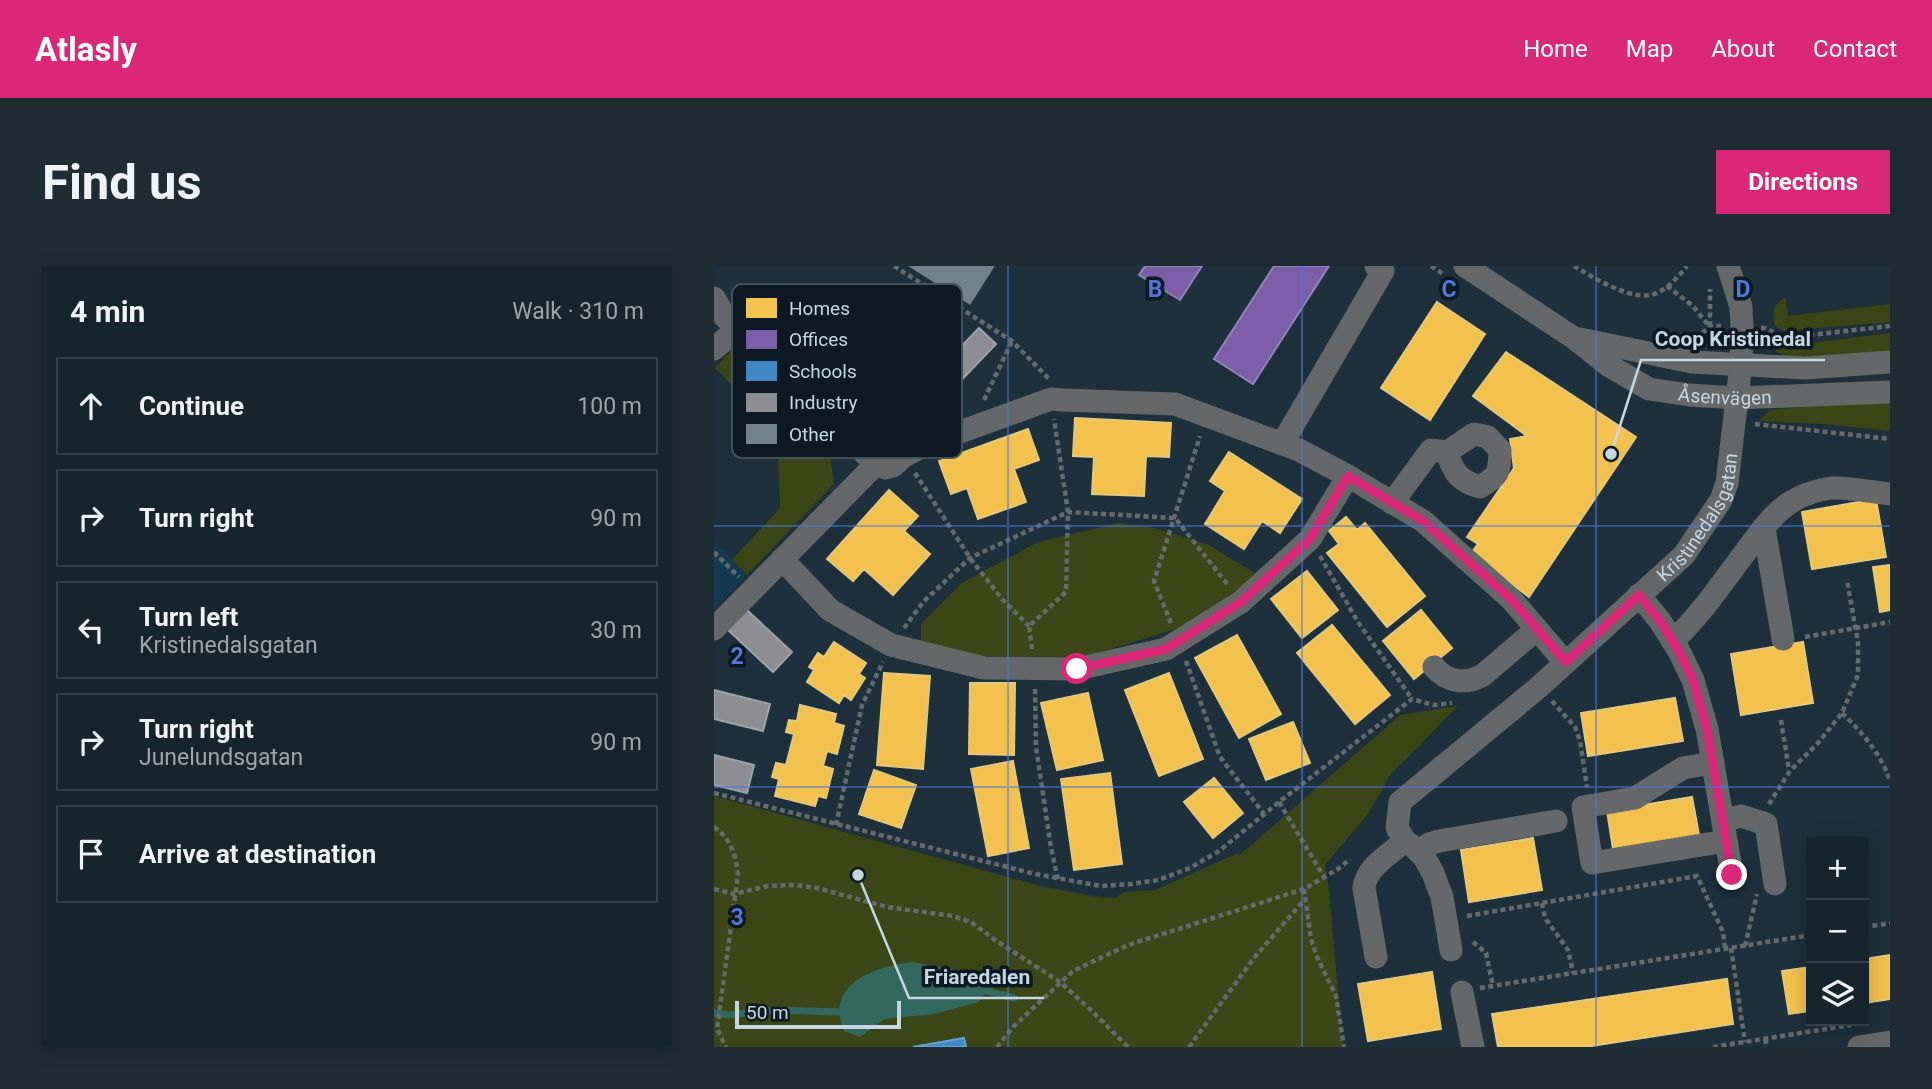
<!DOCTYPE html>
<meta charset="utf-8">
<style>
body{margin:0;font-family:Roboto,sans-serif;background:#1f2c34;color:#f1f3f6}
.controls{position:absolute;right:21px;bottom:21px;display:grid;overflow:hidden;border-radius:0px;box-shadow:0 4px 18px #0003}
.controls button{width:63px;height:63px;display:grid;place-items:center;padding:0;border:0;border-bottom:2px solid #354148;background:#16242c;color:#f1f3f6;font:35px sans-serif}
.scale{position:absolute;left:21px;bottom:18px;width:166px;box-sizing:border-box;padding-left:7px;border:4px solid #c5d7e3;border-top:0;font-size:19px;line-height:24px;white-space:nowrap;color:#c5d7e3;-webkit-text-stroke:5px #0c1922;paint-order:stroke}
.stop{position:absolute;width:21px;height:21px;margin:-16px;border:5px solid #db2777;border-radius:50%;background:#fff}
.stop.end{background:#db2777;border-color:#fff;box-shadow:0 2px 7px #0008}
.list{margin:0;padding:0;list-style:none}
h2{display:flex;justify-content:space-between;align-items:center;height:91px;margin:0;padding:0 28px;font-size:30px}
h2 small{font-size:23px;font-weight:400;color:#9ea4a9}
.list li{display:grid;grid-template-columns:46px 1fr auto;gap:21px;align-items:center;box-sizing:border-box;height:98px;margin:0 14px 14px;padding:0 14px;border:2px solid #354148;border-radius:0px}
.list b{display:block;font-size:26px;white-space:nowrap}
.list p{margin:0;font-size:23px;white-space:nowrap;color:#9ea4a9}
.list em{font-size:23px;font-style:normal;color:#9ea4a9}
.icon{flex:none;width:38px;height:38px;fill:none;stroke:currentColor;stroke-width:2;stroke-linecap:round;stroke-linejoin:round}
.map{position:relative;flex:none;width:1176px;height:781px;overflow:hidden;border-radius:0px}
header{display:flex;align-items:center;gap:42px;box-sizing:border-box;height:98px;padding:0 35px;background:#db2777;color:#fff}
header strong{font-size:33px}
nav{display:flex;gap:38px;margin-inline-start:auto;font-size:24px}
.intro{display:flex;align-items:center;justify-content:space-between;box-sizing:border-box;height:168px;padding:0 42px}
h1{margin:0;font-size:49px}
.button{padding:18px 32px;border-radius:0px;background:#db2777;color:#fff;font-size:24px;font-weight:700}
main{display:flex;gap:42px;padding:0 42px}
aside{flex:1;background:#16242c;border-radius:0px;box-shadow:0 4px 18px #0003}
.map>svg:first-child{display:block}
.built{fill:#133a50}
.green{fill:#3b4515}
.water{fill:#33685e}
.homes{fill:#f2c14e;stroke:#e4c87b;stroke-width:2}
.offices{fill:#7b5ea7;stroke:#9182b9;stroke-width:2}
.schools{fill:#3f88c5;stroke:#67a0ce;stroke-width:2}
.industry{fill:#8d8d92;stroke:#9ea3aa;stroke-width:2}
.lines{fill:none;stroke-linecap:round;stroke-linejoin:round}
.stream{stroke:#33685e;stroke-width:7}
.building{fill:#71828a}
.path{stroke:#656b6d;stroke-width:4.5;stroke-dasharray:5 3.5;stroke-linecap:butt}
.minor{stroke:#666768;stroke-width:23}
.route{stroke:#db2777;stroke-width:9}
.grid{fill:none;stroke:#4f77db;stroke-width:2;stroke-opacity:0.55}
.labels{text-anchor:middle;stroke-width:7;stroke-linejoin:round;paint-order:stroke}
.street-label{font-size:19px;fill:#c5d7e3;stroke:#0c1922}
.key{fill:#0c1922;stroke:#44525c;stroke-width:2}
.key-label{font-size:19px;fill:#c5d7e3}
.grid-label{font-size:23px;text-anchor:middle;font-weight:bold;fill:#4f77db;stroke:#0c1922;stroke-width:7;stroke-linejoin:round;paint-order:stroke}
.leader{fill:none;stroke:#c5d7e3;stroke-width:2.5}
.callout-dot{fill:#c5d7e3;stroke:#0c1922;stroke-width:2.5}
.callout-label{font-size:21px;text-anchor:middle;font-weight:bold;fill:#c5d7e3;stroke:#0c1922;stroke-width:7;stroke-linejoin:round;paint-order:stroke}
</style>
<header>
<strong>Atlasly</strong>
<nav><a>Home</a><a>Map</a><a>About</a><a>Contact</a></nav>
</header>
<div class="intro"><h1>Find us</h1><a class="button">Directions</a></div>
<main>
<aside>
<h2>4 min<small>Walk · 310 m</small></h2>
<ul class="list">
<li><svg class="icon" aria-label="ahead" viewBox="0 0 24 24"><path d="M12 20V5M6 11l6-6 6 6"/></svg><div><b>Continue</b></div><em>100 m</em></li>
<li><svg class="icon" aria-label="right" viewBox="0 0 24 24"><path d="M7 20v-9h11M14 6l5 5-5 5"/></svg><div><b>Turn right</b></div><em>90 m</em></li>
<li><svg class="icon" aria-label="left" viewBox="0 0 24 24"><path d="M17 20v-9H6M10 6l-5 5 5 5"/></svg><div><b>Turn left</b><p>Kristinedalsgatan</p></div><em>30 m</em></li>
<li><svg class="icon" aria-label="right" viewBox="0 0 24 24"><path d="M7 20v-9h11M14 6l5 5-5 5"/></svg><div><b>Turn right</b><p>Junelundsgatan</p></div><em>90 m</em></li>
<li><svg class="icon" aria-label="arrive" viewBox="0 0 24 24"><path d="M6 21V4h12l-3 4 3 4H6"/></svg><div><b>Arrive at destination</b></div></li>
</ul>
</aside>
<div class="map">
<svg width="1176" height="781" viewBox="0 0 1176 781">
<rect width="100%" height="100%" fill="#1e303b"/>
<path class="built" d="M0,276l33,33 -33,34z"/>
<path class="green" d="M1072,32l2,18 102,-12v18l-107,9 -8,-5c-3,-14 -3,-22 11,-28z
M1176,67v19l-102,6 -12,-7 -8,-14 13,5 14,3z
M24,77l89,88 7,53 -87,91 -15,-15 48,-52 -3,-79 -62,-61z
M1176,135v30l-66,-7 -65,-3 10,-10 8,-2z
M405,257l36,5 54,17 49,30 -66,49 -107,33 -108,-1 -56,-13v-19l39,-40 78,-42z
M744,440l-67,68 -23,40 -43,51 4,25 14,157h-377l-2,-9 -51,9h-199v-251l327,90 62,12h12l9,-6 31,-2 83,-37 3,1 159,-139z"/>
<path class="water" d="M198,696l46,8 26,8 3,13 -8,11 -45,12 -49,5 -25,18 -16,-6c-2,-6 -5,-14 -5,-21 4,-35 45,-44 73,-48z"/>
<path class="homes" d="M723,36l48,32 -55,86 -49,-32z
M792,86l130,85 -107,160 -58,-44 7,-9 -11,-7 47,-69 -4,-29 17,-3 -54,-40z
M361,152l96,5 -2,34 -23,-1 -2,40 -52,-2 2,-37 -21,-1z
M314,163l11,31 -25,9 12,33 -48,17 -11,-31 -16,6 -12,-33z
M515,186l73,47 -22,34 -18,-12 -18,28 -39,-25 20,-33 -15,-10z
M175,224l29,26 -14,15 26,23 -37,41 -29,-26 -11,12 -26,-22z
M1162,233l10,58 -74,12 -10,-57z
M632,251l11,13 8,-7 60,73 -38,31 -60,-74 12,-9 -10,-13z
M1176,299v45l-10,2 -7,-45z
M593,305l31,39 -36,28 -31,-39z
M707,344l31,38 -38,31 -31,-38z
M618,359l58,70 -35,29 -58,-71z
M523,369l44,79 -42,24 -44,-80z
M120,376l32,21 -7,11 6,4 -14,22 -7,-5 -5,8 -32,-21 7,-12 -5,-3 9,-14 6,4z
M1089,376l10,61 -72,12 -10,-61z
M170,407l46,3 -7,93 -46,-4z
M455,407l34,86 -44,17 -34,-86z
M256,417h45l-1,72 -45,-1z
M374,427l15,67 -46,10 -16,-67z
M961,432l8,43 -95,15 -7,-43z
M86,439l36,9 -2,9 10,3 -7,28 -10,-3 -4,15 10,3 -7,29 -8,-2 -3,10 -40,-10 4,-17 -7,-2 4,-14 10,2 8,-31 -8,-2 3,-12 8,1z
M579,456l17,41 -44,17 -17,-41z
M299,495l16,87 -41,8 -17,-87z
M160,504l42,15 -15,43 -42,-14z
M396,507l12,91 -48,6 -13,-91z
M500,512l29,35 -30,25 -29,-36z
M978,531l7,38 -86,14 -6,-38z
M819,572l9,52 -73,12 -8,-52z
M1176,689v44l-26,4v-44z
M1097,701v44l-22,3 -7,-43z
M718,706l9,57 -73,12 -10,-57z
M1013,713l6,45 -148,23h-87l-6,-33z"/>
<path class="offices" d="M431,0h57l-22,34 -41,-25z
M560,0h55l-76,118 -39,-25z"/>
<path class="schools" d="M250,772l2,9h-53z"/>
<path class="industry" d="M265,62l17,16 -91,95 -17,-16z
M33,344l45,42 -19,20 -45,-42z
M0,424l56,14 -7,27 -49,-12z
M0,489l40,10 -7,28 -33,-8z"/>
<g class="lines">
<path class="stream" d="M273,725l27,7
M0,747l16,2 45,-5 64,2"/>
</g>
<path class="building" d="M194,0h87l-25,39z"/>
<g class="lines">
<path class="path" d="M180,0l118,75 37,38
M717,0l14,9
M860,0c20,12 62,39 85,26 12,-7 20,-16 28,-26
M953,20l26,20 16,20
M996,60v-37
M1047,62h4l19,10 106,-12
M963,69l24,-1 9,-8h11
M270,134l28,-59
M1041,158l135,15
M201,207l55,85 32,41 27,27
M0,286l25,25
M606,290l38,66 54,77
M457,357l-17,-42 46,-145
M190,362l19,-26 47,-44 98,-46 107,6 53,67
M1091,371l85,-15
M318,383l-3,-23 37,-34 2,-80 -14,-93
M472,395l34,96 44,57
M321,423l1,58 15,101 7,31
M838,435l23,26 5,14 7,46
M1128,447c20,19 39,41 48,68
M1067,454l8,50
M0,527l321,81 66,12 31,-2 26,-4 32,-12 29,-17 60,-49 133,-103 21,6 19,-2
M565,536l45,75
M1055,538l21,-33 28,-28 24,-30 16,-38v-32l-11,-63
M122,559l26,-120 21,-43
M0,561c17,12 22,28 24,48l-21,154 9,18
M0,623l20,5 34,-8 27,-1 22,3 70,19 66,9 18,6 24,18 65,42 32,29 36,36
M590,623l7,50 6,18 19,39 8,51
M828,637l3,15 23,32 5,23
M753,650l230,-40 26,56 2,16
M1150,661l26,-4
M759,676l13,11 7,33
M1031,680l12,-52
M1017,682l14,94
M766,722l331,-53
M1051,773l2,8
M283,781l16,-20 60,-56 55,-26 176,-56 34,-20 12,-10
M475,781l65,-89 51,-59
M999,781l138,-22"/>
<g class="minor">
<path id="s1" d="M751,0l109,72 34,27 41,24 40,6 48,3 153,-6"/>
<path d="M0,32l11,19 65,66 86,81"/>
<path d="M866,73l112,23 113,6 85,-6"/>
<path d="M0,83l24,-21"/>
<path d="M568,178l101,-173 -7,-5"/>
<path d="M678,237l39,-53 16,2 27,-18 14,3 12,13c-1,23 0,25 -20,37 -21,-6 -27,-15 -33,-35"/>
<path d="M1050,262l19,111"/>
<path d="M68,293l48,51 61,35 93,23 93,1 89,-20 75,-47 69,-63 38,-63"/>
<path d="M925,329l21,26 19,30 14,29 14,49 25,146"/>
<path d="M0,363l162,-165 10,4 7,-2 11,-10 23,-12 124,-45 12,1 112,4 124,46 49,26 75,45 88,78 54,63"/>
<path d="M959,375c27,-25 48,-57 71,-87 13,-18 28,-40 47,-52 11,-7 27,-12 40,-14 17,-1 41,4 59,6"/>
<path d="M720,401c13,15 32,18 49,8l54,-46"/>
<path d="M999,497l-30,5 -48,30 -52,9 9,56 134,-22"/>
<path d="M1009,555l18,-5 25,8 9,60"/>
<path d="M705,586l10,-8 10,-3 117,-20"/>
<path id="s2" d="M737,684l-9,-53 -9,-24 -9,-16 -10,-10 -9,-6 -8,-13 3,-26 139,-115 145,-132 37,-55 6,-17 14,-119 1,-37 -1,-20 -13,-41"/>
<path d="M662,691l-12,-69c2,-21 26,-34 41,-47"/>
<path d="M748,726l11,55"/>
<path d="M1145,781l31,-5"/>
</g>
</g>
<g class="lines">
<path class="route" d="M363,403l89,-20 75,-47 69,-63 38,-63 75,45 88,78 55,63 73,-67 21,26 19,30 14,29 14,49 25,146"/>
</g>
<path class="grid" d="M294,0v781M588,0v781M882,0v781M0,260h1176M0,521h1176"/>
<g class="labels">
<g class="street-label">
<text dy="7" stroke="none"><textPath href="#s1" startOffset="298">Åsenvägen</textPath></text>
<text dy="7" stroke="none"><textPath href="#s2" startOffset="581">Kristinedalsgatan</textPath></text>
</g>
</g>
<rect x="18" y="18" width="230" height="174" rx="10" class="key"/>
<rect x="32" y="32" width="31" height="20" fill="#f2c14e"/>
<rect x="32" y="64" width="31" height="19" fill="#7b5ea7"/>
<rect x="32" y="95" width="31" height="20" fill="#3f88c5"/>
<rect x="32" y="127" width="31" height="19" fill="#8d8d92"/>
<rect x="32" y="158" width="31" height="20" fill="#71828a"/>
<g class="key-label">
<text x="75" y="49">Homes</text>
<text x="75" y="80">Offices</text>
<text x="75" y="112">Schools</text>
<text x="75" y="143">Industry</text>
<text x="75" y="175">Other</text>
</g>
<g class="grid-label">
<text x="441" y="31">B</text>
<text x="735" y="31">C</text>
<text x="1029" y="31">D</text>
<text x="23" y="398">2</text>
<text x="23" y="659">3</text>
</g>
<path class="leader" d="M897 188L927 94H1111M144 609L195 732H330"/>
<g class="callout-dot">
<circle cx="897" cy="188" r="7"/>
<circle cx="144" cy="609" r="7"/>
</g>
<g class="callout-label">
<text x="1019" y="80">Coop Kristinedal</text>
<text x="263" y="718">Friaredalen</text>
</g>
</svg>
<div class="controls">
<button>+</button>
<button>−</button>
<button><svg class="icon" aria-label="layers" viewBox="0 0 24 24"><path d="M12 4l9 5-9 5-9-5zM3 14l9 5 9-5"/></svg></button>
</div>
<div class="scale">50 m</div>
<div class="stop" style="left:363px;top:403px"></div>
<div class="stop end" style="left:1018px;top:609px"></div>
</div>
</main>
